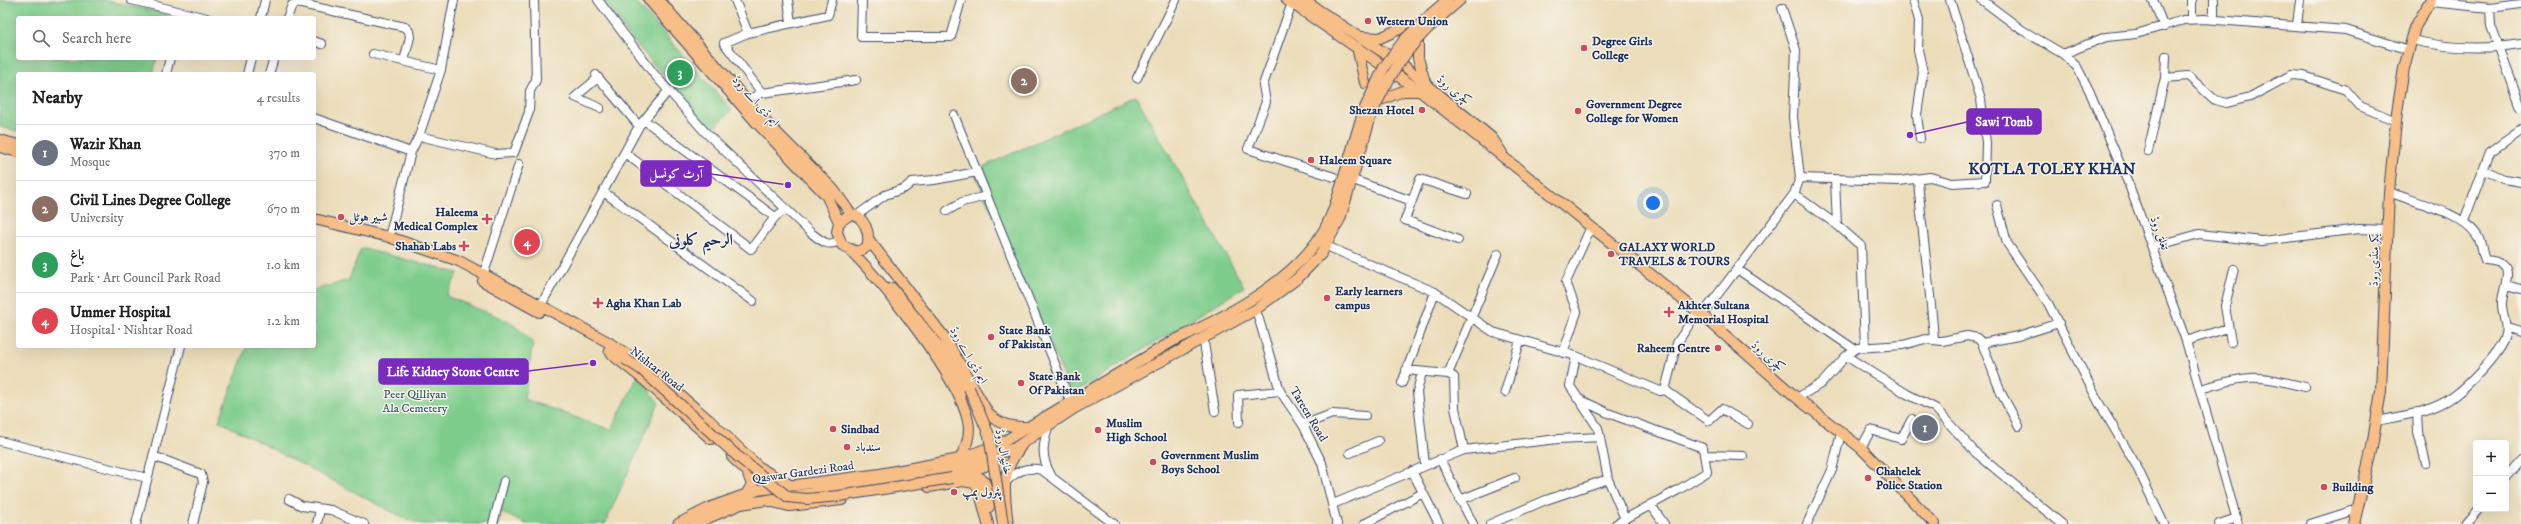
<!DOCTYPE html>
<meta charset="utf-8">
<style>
body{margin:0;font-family:"IM FELL DW Pica",Amiri,serif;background:#f2f2f2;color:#202124}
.controls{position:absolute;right:12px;bottom:12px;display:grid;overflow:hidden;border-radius:4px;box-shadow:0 4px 16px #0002}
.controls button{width:36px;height:36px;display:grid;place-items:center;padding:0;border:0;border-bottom:1px solid #e0e0e0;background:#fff;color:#202124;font:20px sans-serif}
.you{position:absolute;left:1653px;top:203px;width:14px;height:14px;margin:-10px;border:3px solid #fff;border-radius:50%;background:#1a73e8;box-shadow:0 0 0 6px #1a73e833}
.badge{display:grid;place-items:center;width:26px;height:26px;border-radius:50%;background:#d1495b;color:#fff;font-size:13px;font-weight:700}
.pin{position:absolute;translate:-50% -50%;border:2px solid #fff;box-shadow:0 1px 4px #0006}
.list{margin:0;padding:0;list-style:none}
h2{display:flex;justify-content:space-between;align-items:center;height:52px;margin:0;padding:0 16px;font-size:17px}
h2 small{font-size:13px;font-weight:400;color:#757577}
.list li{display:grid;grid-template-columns:26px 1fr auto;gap:12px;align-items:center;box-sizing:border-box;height:56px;padding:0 16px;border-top:1px solid #e0e0e0}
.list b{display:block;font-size:15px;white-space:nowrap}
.list p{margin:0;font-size:13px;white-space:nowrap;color:#757577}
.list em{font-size:13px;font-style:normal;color:#757577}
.icon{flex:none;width:22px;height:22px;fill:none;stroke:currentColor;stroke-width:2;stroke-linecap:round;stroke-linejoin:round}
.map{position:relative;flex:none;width:2521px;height:524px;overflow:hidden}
.search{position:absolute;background:#fff;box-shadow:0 4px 16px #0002;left:16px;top:16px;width:300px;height:44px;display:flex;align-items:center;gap:10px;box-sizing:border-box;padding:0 14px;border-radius:4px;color:#757577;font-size:15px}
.panel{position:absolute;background:#fff;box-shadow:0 4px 16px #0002;left:16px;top:72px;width:300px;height:276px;border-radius:4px}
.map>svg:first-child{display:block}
.green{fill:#7fcd8c;stroke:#4d7e75}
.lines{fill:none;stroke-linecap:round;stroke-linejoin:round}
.minor-casing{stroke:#3a496c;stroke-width:10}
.major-casing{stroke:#3a496c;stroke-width:12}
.minor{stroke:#fff;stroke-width:8}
.major{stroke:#f7be87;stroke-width:10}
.major-bridge-casing{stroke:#3a496c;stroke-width:12;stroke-linecap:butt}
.major-bridge{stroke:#f7be87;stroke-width:10}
.poi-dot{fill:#d1495b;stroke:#f7f3e8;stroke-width:1.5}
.labels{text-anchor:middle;stroke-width:3;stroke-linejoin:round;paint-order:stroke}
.poi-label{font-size:12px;font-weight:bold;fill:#1b2f5e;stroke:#f7f3e8;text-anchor:start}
.street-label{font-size:12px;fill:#1b2f5e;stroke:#f7f3e8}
.park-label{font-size:12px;fill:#34566a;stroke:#f7f3e8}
.district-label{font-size:16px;font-weight:bold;fill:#1b2f5e;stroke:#f7f3e8}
.leader{fill:none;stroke:#7b2cbf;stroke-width:1.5}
.callout-dot{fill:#7b2cbf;stroke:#f7f3e8;stroke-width:1.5}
.callout{fill:#7b2cbf;stroke:#7b2cbf;stroke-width:1.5}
.callout-label{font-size:13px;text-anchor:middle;font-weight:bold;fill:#fff}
</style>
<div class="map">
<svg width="2521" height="524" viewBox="0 0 2521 524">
<rect width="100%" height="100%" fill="#f7f3e8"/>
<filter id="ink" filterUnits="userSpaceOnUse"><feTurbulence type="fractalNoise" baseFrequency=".025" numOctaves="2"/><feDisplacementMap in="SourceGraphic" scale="8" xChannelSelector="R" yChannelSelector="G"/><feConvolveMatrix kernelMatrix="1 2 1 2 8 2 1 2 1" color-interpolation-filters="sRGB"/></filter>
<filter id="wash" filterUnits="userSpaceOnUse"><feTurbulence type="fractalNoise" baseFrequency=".012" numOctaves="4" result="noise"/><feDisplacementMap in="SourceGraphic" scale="16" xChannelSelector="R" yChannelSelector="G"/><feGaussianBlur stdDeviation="0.9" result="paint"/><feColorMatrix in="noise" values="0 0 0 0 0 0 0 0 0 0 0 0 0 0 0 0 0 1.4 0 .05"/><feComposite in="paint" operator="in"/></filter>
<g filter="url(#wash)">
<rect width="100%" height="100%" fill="#ecddba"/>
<path class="green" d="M0,0h103l64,14v4h-149v40h139l-4,16h-135v57l-18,-4z
M603,0h31l98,110 -21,20 -81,-93z
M1136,96l108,191 -172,107 -98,-223z
M361,248l97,25 -12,23 63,25 24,21 -9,57 87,31 27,-54 21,27 -54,121h-79l-26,-12 -1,12h-78l-19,-7 -183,-96 28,-75h67v-56l35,-10z"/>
</g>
<g filter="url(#ink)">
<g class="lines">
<g class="minor-casing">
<path id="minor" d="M131,0l76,18
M598,0l56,74 51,58 105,100c9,7 19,17 29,8
M735,0l13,33
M788,0l3,23
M862,0l-1,37h90l10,-37
M1913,0l6,20 -1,30 5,22 -6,43 3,24
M1982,0l40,30 41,24 14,13 12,23 40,95 57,156 52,183
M2153,0l11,27
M2430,2l60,6 31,-4
M1292,3l-29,82 3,17 -18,47 86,28
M2490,8l1,18 30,81
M261,18l4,-18
M287,18l5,-13 5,-2 108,24 4,4 1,6 -6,24
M2192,19v-19
M2214,19v-19
M2297,25l3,-25
M2412,40c37,9 71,10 109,4
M314,41l8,3
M373,54l68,16
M2063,54l43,-17 30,-3 48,-14 20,-1 142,11 63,20
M166,74l4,-16
M247,74l4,-16
M269,74l5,-16
M596,75l43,51
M598,78l-23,19 25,11
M1137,78l39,-78
M2165,78l23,-2 27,24 12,3 23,-6 41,-22 13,1 42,14 14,16 36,15
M762,93l-38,-50 24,-10 80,-18 4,-15
M747,100l15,-7 94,-13
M954,115l116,286
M314,118l97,34
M644,120l131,97
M419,136l77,18 18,-1 15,-41 1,-21 6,-11 -2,-80
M2148,151l17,-73 1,-22
M625,153l126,96 24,-32 10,-7
M2484,170l20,9 17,3
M1800,178l99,3 31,-4 22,6 33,-2 1,-38 -5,-44 -31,-99
M1835,180l2,45
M1918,180c4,53 12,105 16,159
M1356,181l56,20
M605,193l148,108
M1794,194l43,31 24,21 4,101
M1997,205l10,38 41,60 51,100 37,62 28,59
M947,211l15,-9 25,-6
M856,216l29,-21 20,-7 7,-6 22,-2 43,-8
M2464,221l26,-69 31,-22
M389,237l22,-85 8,-16 22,-66 13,-70
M1458,240l-53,-20 15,-41 47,15
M2152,247l47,-13 63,7 97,-12 28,1
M1331,248l104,44 58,40 83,24 84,35 5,-1 12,-47 21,-32
M1737,269l117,80
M484,273l35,-109
M2506,285l15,4
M541,305l98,-179 30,-36
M1702,315l92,-121 6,-16 -7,-61 3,-67 -14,-42
M1258,316l22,75 23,34 19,38 15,61
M2507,328l14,4
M1203,337l12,74
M2186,341l42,-13
M2231,342l-6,-36 9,-37
M1982,343l19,50 18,33
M1563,353l14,-41 -11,-30 25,-55
M1576,356l-6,30 28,42 10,51 17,40
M1846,356l61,38 28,14 41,45 86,71
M1406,370l42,4 6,3 1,31 9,42
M1422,372l-5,20 8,73
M1448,374l50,-120
M1402,383l33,-91
M2201,389c48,-15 56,-14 104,-2
M1665,390l44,31 13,-12 26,15
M1505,392l15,-51
M1577,398l31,15 95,35 4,24 -29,18 -62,34
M1797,398l25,-15 24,-27 11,-8 46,-3 22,-6 17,2 25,-5 10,2 5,5 36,-7 41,-13
M2417,412l1,20 8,31
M2376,421c26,-5 57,-9 78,-25 16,-12 41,-38 49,-55 7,-15 -2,-24 -1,-39 2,-21 17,-40 -17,-42 -3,-7 -3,-17 -7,-23 -13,-24 -64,-35 -89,-45
M1239,422l-1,-27 42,-4
M1049,424c-6,19 -9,33 2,51
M1303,425l29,-11 33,2
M0,441l147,37
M1861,448l10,-18 30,9 11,-20
M1350,453l28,-12
M1704,455l39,1
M153,456l48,18 2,8 -10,42
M1440,459l33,65
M1412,471l27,53
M2506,478l15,-17
M1005,483c11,-12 21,-17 37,-13l72,54
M289,499l13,7 29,4 33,14
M1460,500l55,-22
M1333,504l131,-54 94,-11 43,-2
M1651,505l13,19
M136,524l45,-178
M317,524l3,-15
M493,524l11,-43
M1364,524l59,-31
M1490,524l56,-24 62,-21
M1807,524l25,-54 9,-37
M2219,524l18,-6
M2310,524l48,-15
M2466,524l13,-15"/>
</g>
<g class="major-casing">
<path id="major" d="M649,0l107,122 70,73 13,27
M659,0l102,117 72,72 18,25
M1287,0l133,91 282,224 95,83 64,50 74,76
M1303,0l100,65 89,73 10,15
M1432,13l15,-13
M1437,20l23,-20
M1362,37l18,1 26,-12
M1418,41v17l7,24
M1357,47l8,36
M1383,99l20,-8h17
M0,140l18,5
M0,147l18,5
M851,214c14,3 20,20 16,33l-10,5 -15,-7 -5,-13 2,-10z
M314,219l75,18 70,24 149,81 39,25 62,53 51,48 30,17
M869,240l76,98 43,75c11,12 23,14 39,14
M851,251c33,33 108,126 117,170 3,14 -2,26 -8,38
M483,281l56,31
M892,288l46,58 27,44
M609,350l5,6 29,23 68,60
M732,457l15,14 5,14 -6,9
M970,472c19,8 17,16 19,35
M952,478l38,-14
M929,487l34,-6 11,2 5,6 9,35
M769,501l20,5 53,-6
M678,524l31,-16 49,-18 122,-16 80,-15 43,-17 170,-101c54,-25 133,-65 157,-123 14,-34 22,-73 34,-108
M694,524l47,-20 190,-29 84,-27 58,-39 182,-99 43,-32 23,-24 19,-35 31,-103
M1008,524c-4,-32 -8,-51 13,-78
M2354,524l18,-77 9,-56 8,-199 8,-80 7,-44 11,-41 16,-27"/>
</g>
<use href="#minor" class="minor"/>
<use href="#major" class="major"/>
<g class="major-bridge-casing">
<path id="major-bridge" d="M1364,110l20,-43 20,-27 28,-27
M1371,116c16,-37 35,-69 66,-96
M625,359l17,11 94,85 52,42 19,2 32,-3 113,-18
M969,388l20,47 14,89"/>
</g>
<use href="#major-bridge" class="major-bridge"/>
</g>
</g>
<g class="poi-dot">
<circle cx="1368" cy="21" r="4"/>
<circle cx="1584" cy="48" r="4"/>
<circle cx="1422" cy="110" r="4"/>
<circle cx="1578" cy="111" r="4"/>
<circle cx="1311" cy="160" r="4"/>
<circle cx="341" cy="217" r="4"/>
<path d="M485 213h4v4h4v4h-4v4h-4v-4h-4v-4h4z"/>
<path d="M462 240h4v4h4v4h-4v4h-4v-4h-4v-4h4z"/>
<circle cx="1611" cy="254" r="4"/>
<circle cx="1327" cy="298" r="4"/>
<path d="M596 297h4v4h4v4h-4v4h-4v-4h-4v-4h4z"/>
<path d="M1667 306h4v4h4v4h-4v4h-4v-4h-4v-4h4z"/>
<circle cx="991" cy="337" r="4"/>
<circle cx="1718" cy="348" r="4"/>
<circle cx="1021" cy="383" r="4"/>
<circle cx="833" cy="429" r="4"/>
<circle cx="1098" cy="430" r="4"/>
<circle cx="847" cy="447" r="4"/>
<circle cx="1153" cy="462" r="4"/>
<circle cx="1868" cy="478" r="4"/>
<circle cx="2324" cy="487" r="4"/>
<circle cx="954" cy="492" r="4"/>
</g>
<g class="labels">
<g class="poi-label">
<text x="1376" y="25">Western Union</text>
<text x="1592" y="45">Degree Girls<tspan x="1592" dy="14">College</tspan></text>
<text x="1586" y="108">Government Degree<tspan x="1586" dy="14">College for Women</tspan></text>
<text x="1414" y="114" text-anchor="end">Shezan Hotel</text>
<text x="1319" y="164">Haleem Square</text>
<text x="478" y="216" text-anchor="end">Haleema<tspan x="478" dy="14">Medical Complex</tspan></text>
<text x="349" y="221">شبیر ہوٹل</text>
<text x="456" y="250" text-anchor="end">Shahab Labs</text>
<text x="1619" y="251">GALAXY WORLD<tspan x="1619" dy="14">TRAVELS &amp; TOURS</tspan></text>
<text x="1335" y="295">Early learners<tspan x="1335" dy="14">campus</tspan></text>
<text x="606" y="307">Agha Khan Lab</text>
<text x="1678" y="309">Akhter Sultana<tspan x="1678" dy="14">Memorial Hospital</tspan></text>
<text x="999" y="334">State Bank<tspan x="999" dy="14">of Pakistan</tspan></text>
<text x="1710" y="352" text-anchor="end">Raheem Centre</text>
<text x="1029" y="380">State Bank<tspan x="1029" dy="14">Of Pakistan</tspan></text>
<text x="1106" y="427">Muslim<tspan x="1106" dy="14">High School</tspan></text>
<text x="841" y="433">Sindbad</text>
<text x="855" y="451">سندباد</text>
<text x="1161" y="459">Government Muslim<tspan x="1161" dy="14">Boys School</tspan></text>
<text x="1876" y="475">Chahelek<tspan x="1876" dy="14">Police Station</tspan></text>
<text x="2332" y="491">Building</text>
<text x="962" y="496">پٹرول پمپ</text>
</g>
<g class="street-label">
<text transform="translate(1454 90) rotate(39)" y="4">کچری روڈ</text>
<text transform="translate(756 101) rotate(48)" y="4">ایم ڈی اے روڈ</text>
<text transform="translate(2160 233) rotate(70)" y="4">تغلق روڈ</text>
<text transform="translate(2374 260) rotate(-89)" y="4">بکر منڈی روڈ</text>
<text transform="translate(969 355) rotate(60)" y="4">ایم ڈی اے روڈ</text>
<text transform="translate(1768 356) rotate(42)" y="4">کچری روڈ</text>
<text transform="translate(657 369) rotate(38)" y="4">Nishtar Road</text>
<text transform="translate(1309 414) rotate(59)" y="4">Tareen Road</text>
<text transform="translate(1004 452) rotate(79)" y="4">خانیوال روڈ</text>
<text transform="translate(803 472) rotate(-8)" y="4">Qaswar Gardezi Road</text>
</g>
<g class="park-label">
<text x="415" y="398">Peer Qilliyan<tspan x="415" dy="14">Ala Cemetery</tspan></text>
</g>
<g class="district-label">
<text x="2052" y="174">KOTLA TOLEY KHAN</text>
<text x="701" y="245">الرحیم کلونی</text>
</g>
</g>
<path class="leader" d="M1910 135L1967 122M788 185L711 174M593 363L528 371"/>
<g class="callout-dot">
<circle cx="1910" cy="135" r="4"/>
<circle cx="788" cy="185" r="4"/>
<circle cx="593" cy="363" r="4"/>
</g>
<g class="callout">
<rect x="1967" y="109" width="74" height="25" rx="4"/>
<rect x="641" y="161" width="70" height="25" rx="4"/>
<rect x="379" y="359" width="149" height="25" rx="4"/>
</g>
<g class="callout-label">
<text x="2004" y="126">Sawi Tomb</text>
<text x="676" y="178">آرٹ کونسل</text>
<text x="453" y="376">Life Kidney Stone Centre</text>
</g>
</svg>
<div class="controls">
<button>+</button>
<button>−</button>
</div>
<div class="you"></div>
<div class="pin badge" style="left:1925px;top:428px;background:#6b7280">1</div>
<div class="pin badge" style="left:1024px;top:81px;background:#8d6e63">2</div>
<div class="pin badge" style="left:680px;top:73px;background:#2e9e5b">3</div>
<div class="pin badge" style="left:527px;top:242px;background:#e0444e">4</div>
<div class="search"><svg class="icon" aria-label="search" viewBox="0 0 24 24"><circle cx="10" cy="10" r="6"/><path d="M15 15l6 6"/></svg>Search here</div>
<section class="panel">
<h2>Nearby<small>4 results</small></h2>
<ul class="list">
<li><span class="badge" style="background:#6b7280">1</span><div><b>Wazir Khan</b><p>Mosque</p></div><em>370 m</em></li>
<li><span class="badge" style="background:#8d6e63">2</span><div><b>Civil Lines Degree College</b><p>University</p></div><em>670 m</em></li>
<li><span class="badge" style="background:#2e9e5b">3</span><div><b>باغ</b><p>Park · Art Council Park Road</p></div><em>1.0 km</em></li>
<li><span class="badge" style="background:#e0444e">4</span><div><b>Ummer Hospital</b><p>Hospital · Nishtar Road</p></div><em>1.2 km</em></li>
</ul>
</section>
</div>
